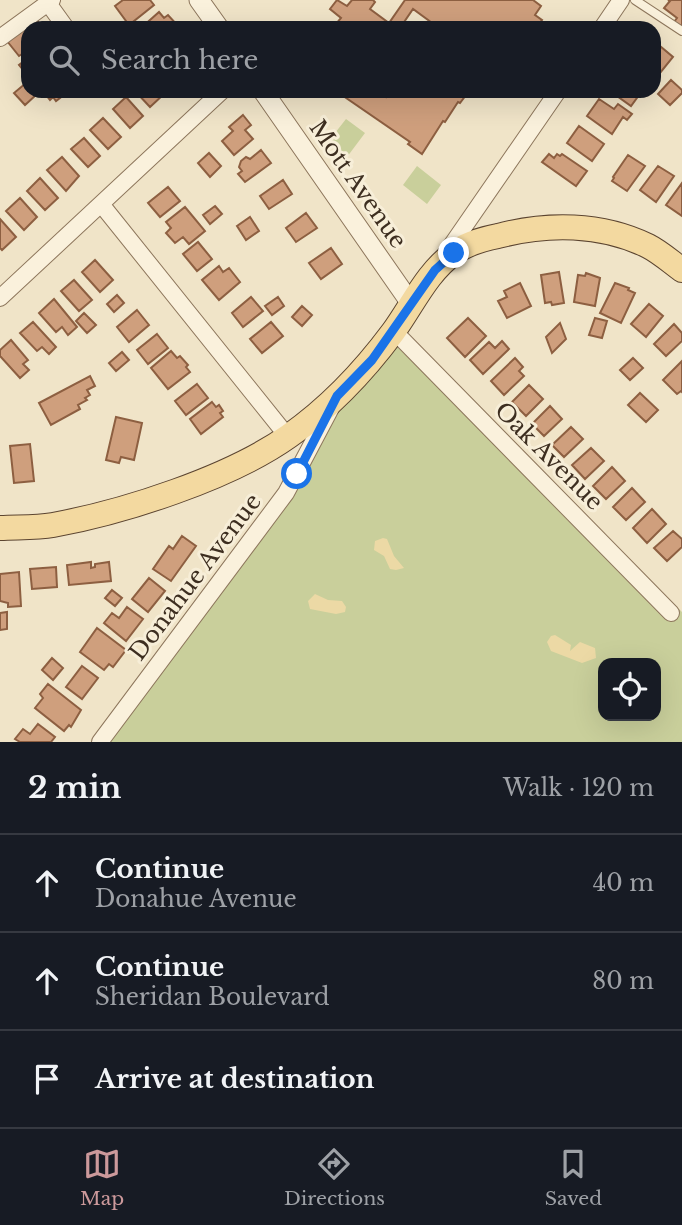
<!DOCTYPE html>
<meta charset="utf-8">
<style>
body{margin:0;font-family:"Libre Baskerville",serif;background:#242831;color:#f1f3f6}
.controls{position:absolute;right:21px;bottom:21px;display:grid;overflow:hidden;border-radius:14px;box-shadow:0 7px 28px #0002}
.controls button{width:63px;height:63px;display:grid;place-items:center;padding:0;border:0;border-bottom:2px solid #363941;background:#171b24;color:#f1f3f6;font:35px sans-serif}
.stop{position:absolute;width:21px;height:21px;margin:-16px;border:5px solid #1a73e8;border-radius:50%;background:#fff}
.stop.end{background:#1a73e8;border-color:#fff;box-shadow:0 2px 7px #0008}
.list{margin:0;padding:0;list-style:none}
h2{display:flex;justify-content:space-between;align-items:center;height:91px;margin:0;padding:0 28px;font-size:30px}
h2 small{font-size:23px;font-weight:400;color:#9ea1a6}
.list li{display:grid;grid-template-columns:46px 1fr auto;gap:21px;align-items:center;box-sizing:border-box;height:98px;padding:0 28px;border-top:2px solid #363941}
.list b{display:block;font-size:26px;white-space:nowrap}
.list p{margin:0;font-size:23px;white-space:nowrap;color:#9ea1a6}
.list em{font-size:23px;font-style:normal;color:#9ea1a6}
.icon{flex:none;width:38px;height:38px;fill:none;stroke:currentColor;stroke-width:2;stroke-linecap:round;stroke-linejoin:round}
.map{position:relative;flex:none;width:682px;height:742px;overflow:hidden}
.search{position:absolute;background:#171b24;box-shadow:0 7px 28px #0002;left:21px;right:21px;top:21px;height:77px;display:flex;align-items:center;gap:18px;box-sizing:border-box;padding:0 24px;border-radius:21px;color:#9ea1a6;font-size:26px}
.sheet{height:385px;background:#171b24}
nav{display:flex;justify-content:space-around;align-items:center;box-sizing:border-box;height:98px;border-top:2px solid #363941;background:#171b24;font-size:19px;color:#9ea1a6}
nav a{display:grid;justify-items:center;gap:4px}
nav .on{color:#cc999b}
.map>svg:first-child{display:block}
.green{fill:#c9cf9b;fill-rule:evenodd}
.sand{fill:#ecd9a5}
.building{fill:#cf9f7d;stroke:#8d5f41;stroke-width:2}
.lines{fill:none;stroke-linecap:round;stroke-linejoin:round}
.service-casing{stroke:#8d765c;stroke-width:10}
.minor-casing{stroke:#8d765c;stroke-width:18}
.tertiary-casing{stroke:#8d765c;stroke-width:21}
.primary-casing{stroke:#5b4430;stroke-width:26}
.service{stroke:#faf1dc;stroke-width:8}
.minor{stroke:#faf1dc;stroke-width:16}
.tertiary{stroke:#faf1dc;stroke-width:19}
.primary{stroke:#f3d9a0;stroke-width:24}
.route{stroke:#1a73e8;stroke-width:9}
.labels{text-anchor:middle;stroke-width:6;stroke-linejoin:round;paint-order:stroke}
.street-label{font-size:23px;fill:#3d2e20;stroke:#f7eed8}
</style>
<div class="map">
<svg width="682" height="742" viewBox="0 0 682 742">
<rect width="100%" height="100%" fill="#f0e4c8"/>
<path class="green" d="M346,119l19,14 -18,24 -19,-15z
M417,166l24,19 -14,19 -24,-19z
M394,331l288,281v130h-582l197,-268 40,-78zM603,663h53v53h-53z"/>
<path class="sand" d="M383,538l4,1 7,17 10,12 -8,2 -6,-1 -6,-13 -10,-6 1,-9z
M315,594l13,6 14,1 4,6 -1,5 -9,2 -26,-5 -2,-8z
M555,635l16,10 -1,6 10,-9 15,6 1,10 -14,5 -31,-12 -4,-9 4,-6z"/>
<path class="building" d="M123,0h27l4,5 -25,20 -14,-19z
M337,0l10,6 5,-6h21l2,2 -5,7 19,14 16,-23h128l8,6 -6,9 7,5 -3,4 6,4h-106l-26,-19 -13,19h-58l-6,-4 5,-6 -11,-9z
M668,0h14v28l-8,-6 3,-4 -13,-10 6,-7z
M159,12l5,6 4,-3 12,13h-39z
M35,18l8,10h-15v22l-9,6 -12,-15z
M654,41l19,16 -13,16 -6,-6z
M28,58v18l-9,-11z
M671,80l11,10v3l-12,12 -12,-11z
M26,83l2,8h4l4,4 -11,10 -11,-12z
M43,91h26l-13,10 -3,-4 -3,3z
M135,91h26l3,3 -14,13z
M336,91h41l9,6 4,-6h79l-9,12 -2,-1 -13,20 -2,-1 -21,33 -14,-10 2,-2z
M610,91h32l-11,15z
M126,97l17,19 -13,12 -17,-19z
M599,99l15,10 4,-5 14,10 -5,6 -4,-3 -11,17 -25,-18z
M243,115l8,10 -6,5 8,9 -19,16 -12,-14 11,-10 -4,-4z
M103,118l18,19 -13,12 -18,-19z
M579,126l25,18 -12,17 -25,-18z
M84,138l16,18 -12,11 -17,-18z
M261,150l10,13 -26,19 -7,-8 4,-3 -3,-4 2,-6 5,-4 4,2z
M209,153l12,13 -11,11 -12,-14z
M549,154l5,4 3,-4 3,2 2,-2 25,17 -11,15 -34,-24z
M628,155l17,11 -18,25 -15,-10 2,-3 -1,-1z
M62,157l17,19 -13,15 -19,-21z
M658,166l16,10 -18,26 -16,-12z
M40,178l18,20 -13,12 -18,-19z
M283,180l9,14 -23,15 -9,-13z
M682,183v33l-16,-11z
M168,187l12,14 -20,16 -12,-14z
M20,198l17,19 -13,13 -18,-19z
M215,206l7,8 -12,10 -7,-9z
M185,207l20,24 -16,13 -6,-7 -8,6 -9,-10 5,-5 -5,-6z
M306,213l11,15 -21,14 -10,-14z
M250,217l9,14 -13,9 -9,-14z
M0,219l16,18 -14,13 -2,-2z
M198,242l14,17 -15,12 -14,-17z
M331,248l11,16 -21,15 -12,-16z
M95,260l18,20 -13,12 -18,-20z
M219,266l4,6 6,-4 11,14 -21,18 -17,-20z
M559,272l5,31 -12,2 -1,-3 -6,1 -4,-28z
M586,273l14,5 -5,28 -21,-4 4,-27 7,1z
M74,280l18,20 -13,11 -18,-20z
M520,283l11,23 -24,12 -9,-17 9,-4 -3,-6z
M615,283l14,5 -1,2 7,3 -14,30 -21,-10z
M117,295l7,8 -10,9 -7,-8z
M251,297l12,14 -20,16 -11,-14z
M278,297l6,9 -12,9 -7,-9z
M54,299l23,28 -9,8 -6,-8 -6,5 -17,-19z
M649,304l14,12 -17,21 -15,-13z
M302,306l10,9 -10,11 -10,-9z
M137,310l12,15 -20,17 -12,-15z
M84,313l12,12 -9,8 -11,-12z
M468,318l18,18 -21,21 -18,-19z
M595,318l12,3 -5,17 -13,-3z
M33,322l23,25 -7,7 -7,-7 -5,4 -17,-18z
M271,322l12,14 -21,17 -12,-14z
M560,323l6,16 -14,14 -6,-16z
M674,324l8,9v8l-16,15 -12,-12z
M157,334l11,14 -20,16 -11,-14z
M11,340l17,20 -5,4 6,6 -9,8 -20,-22v-6z
M502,341l7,8 -26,25 -13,-14 19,-18 6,6z
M171,351l6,7 3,-2 8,9 -2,2 4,5 -22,17 -17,-21z
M122,352l7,8 -13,11 -7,-8z
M515,358l8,9 -4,4 5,5 -20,19 -13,-14z
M633,358l10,10 -13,12 -10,-10z
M682,361v31l-1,-1 -4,3 -14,-14z
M90,376l5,10 -8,4 3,5 -5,3 2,2 -9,5 2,4 -29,16 -12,-22z
M197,384l11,14 -22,17 -11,-14z
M529,385l14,14 -17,17 -14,-14z
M640,393l18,17 -12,12 -18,-17z
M212,402l4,5 3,-2 4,6 -3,2 3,4 -22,17 -11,-15z
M550,406l12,13 -18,17 -12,-12z
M116,417l26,6 -8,37 -13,-3 -2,6 -13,-3z
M571,427l12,12 -19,18 -12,-12z
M30,444l4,37 -20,2 -4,-37z
M591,448l13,13 -19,18 -13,-14z
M612,467l13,14 -19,18 -13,-13z
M632,488l13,14 -19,18 -13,-13z
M652,509l14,15 -19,19 -14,-15z
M673,531l9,8v8l-15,14 -13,-13z
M182,536l14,10 -25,35 -18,-12 16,-23 4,3z
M91,562v6l4,-1v-3l14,-2 2,19 -42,4 -2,-20z
M56,567l1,20 -25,2 -2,-20z
M19,572l2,34 -13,1v-4l-8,-2v-27z
M149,578l16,13 -17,21 -16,-13z
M112,590l10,8 -7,8 -10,-8z
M127,607l16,12 -17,22 -22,-18 8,-10 7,5z
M7,612v17l-7,1v-17z
M97,628l29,22 -13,17 -4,-3 -5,6 -24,-18z
M52,658l11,10 -10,12 -11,-10z
M82,666l16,12 -16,21 -16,-12z
M48,684l33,26 -10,17 -2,-2 -5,6 -29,-23 8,-10 -3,-4z
M38,724l17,13 -4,5h-31l-5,-3 8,-10 7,5z"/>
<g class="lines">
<g class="service-casing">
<path id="service" d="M635,0l47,31"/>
</g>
<g class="minor-casing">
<path id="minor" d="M48,3l18,25
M602,28l19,-28
M0,38l52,-38
M101,204l187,233
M446,253l112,-162
M0,298l222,-207
M394,331l277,282
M100,742l186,-249 45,-85"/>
</g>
<g class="tertiary-casing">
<path id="tertiary" d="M199,0l20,28
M263,91l149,214"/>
</g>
<g class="primary-casing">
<path id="primary" d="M0,528c17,-1 36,0 53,-3 71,-13 177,-47 236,-89 40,-28 75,-65 104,-104 19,-26 34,-60 61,-79 13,-10 29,-14 44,-17 49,-13 103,-13 150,10 12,6 23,16 34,24"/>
</g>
<use href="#service" class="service"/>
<use href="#minor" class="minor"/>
<use href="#tertiary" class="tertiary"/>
<use href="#primary" class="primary"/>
</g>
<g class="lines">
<path class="route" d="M297,474l40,-78 35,-36 63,-90 19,-17"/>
</g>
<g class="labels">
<g class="street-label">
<text transform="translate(358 184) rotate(55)" y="8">Mott Avenue</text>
<text transform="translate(549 456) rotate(45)" y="8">Oak Avenue</text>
<text transform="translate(195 577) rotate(-53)" y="8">Donahue Avenue</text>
</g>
</g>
</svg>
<div class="controls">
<button><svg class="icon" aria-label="locate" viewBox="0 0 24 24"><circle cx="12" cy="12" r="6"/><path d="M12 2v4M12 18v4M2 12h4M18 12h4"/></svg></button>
</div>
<div class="stop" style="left:297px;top:474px"></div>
<div class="stop end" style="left:454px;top:253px"></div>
<div class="search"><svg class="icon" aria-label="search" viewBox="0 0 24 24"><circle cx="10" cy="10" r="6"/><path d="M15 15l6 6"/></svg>Search here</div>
</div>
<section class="sheet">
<h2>2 min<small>Walk · 120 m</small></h2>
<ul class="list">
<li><svg class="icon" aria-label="ahead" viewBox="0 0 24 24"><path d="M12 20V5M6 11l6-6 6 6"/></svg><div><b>Continue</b><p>Donahue Avenue</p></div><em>40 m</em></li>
<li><svg class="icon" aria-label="ahead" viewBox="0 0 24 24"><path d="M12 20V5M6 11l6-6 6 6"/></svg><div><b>Continue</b><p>Sheridan Boulevard</p></div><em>80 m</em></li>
<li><svg class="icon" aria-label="arrive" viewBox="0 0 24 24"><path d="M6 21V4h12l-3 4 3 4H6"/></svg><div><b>Arrive at destination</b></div></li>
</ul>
</section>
<nav>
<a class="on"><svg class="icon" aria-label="map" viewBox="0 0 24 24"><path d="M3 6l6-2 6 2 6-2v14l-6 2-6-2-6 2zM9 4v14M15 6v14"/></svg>Map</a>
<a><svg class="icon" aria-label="directions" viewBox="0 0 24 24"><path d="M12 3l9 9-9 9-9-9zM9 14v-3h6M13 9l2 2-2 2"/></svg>Directions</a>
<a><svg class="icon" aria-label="saved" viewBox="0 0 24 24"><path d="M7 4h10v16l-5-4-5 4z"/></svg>Saved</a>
</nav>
